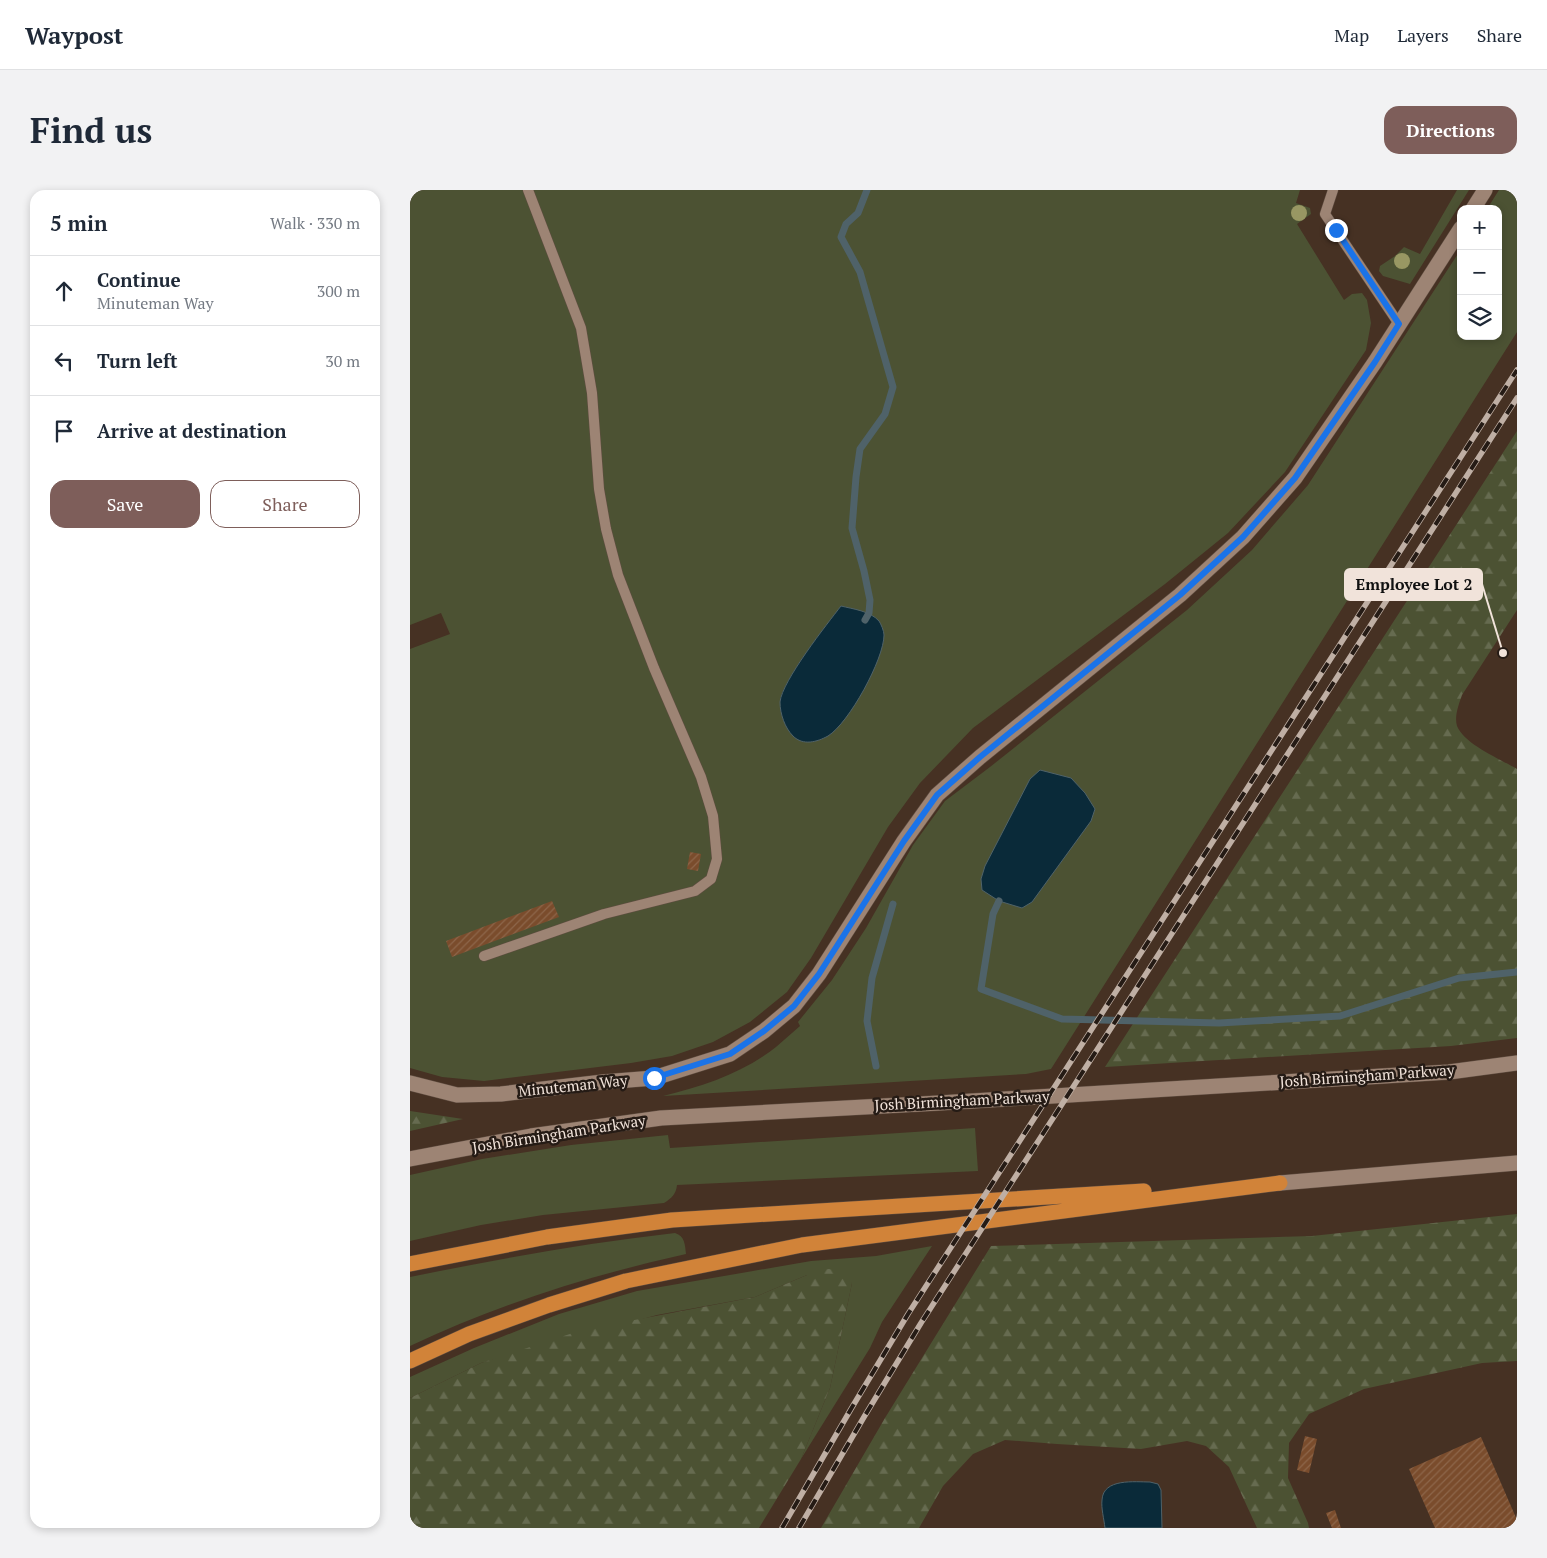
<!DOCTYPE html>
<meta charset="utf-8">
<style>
body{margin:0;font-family:"PT Serif",serif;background:#f2f2f3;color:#1f2937}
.controls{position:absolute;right:15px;top:15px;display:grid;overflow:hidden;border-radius:10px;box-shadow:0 2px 8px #0003}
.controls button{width:45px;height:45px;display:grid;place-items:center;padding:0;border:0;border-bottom:1px solid #e0e1e3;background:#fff;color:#1f2937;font:25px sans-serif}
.stop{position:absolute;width:15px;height:15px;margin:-11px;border:4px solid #1a73e8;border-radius:50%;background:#fff}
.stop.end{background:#1a73e8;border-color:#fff;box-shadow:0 1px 5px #0008}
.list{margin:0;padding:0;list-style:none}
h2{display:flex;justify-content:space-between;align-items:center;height:65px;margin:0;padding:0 20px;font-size:21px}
h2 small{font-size:16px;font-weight:400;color:#747a83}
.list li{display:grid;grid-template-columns:32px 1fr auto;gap:15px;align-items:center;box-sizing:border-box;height:70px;padding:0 20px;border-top:1px solid #e0e1e3}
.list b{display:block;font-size:19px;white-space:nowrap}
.list p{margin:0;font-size:16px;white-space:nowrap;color:#747a83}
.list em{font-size:16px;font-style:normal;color:#747a83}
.actions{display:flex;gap:10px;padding:15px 20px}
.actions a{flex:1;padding:11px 0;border:1px solid #7e5e5a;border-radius:15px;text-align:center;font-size:18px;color:#7e5e5a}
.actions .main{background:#7e5e5a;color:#fff}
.icon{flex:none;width:28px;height:28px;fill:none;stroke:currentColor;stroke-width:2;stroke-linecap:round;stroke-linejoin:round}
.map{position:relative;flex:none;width:1107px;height:1338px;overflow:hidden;border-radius:15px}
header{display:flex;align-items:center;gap:30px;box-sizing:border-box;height:70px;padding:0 25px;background:#fff;border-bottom:1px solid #e0e1e3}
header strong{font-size:24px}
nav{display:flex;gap:28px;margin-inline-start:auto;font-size:18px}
.intro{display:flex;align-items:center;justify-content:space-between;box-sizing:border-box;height:120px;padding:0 30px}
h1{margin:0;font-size:35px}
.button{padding:12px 22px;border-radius:15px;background:#7e5e5a;color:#fff;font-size:18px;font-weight:700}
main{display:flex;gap:30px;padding:0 30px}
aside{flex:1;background:#fff;border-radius:15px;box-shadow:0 2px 8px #0003}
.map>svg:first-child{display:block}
.green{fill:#4c5233}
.forest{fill:url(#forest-firs)}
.water{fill:#0a2a39;stroke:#4f6269}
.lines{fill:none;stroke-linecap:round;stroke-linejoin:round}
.stream{stroke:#4f6269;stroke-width:7}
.building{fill:url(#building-hatch)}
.lane-casing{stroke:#5f4d41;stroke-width:11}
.street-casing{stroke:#5f4d41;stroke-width:16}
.secondary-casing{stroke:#5f4d41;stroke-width:16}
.highway-casing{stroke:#5f4d41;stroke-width:16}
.lane{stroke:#9d8474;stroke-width:10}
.street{stroke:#9d8474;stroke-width:15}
.secondary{stroke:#9d8474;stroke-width:15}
.highway{stroke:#d18339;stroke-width:15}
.rail-casing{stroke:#bfafa4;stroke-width:5.5}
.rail{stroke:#251b15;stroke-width:4;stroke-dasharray:11;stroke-linecap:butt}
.tree{fill:#989763}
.route{stroke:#1a73e8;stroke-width:6}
.labels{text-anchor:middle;stroke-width:5;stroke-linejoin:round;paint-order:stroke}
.street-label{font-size:15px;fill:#f1e3da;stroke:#251b15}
.leader{fill:none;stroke:#f1e3da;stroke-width:2}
.callout-dot{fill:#f1e3da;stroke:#251b15;stroke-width:2}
.callout{fill:#f1e3da;stroke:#f1e3da;stroke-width:2}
.callout-label{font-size:16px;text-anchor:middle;font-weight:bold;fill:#111}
</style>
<header>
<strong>Waypost</strong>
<nav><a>Map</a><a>Layers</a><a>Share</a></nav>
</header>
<div class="intro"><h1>Find us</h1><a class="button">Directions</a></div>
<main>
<aside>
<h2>5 min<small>Walk · 330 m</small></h2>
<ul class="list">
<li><svg class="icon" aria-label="ahead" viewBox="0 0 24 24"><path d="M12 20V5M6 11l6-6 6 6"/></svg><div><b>Continue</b><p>Minuteman Way</p></div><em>300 m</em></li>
<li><svg class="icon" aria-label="left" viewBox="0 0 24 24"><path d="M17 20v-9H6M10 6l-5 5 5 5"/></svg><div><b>Turn left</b></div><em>30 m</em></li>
<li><svg class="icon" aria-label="arrive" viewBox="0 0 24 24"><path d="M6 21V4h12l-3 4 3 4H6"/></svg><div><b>Arrive at destination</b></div></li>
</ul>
<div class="actions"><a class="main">Save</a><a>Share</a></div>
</aside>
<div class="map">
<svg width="1107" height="1338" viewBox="0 0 1107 1338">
<defs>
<pattern id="forest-firs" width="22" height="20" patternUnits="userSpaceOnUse" patternTransform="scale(1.25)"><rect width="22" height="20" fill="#4c5233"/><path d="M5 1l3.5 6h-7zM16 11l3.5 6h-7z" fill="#666b50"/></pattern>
<pattern id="building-hatch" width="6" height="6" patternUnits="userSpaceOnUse" patternTransform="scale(1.25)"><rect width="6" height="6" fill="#7a4c2c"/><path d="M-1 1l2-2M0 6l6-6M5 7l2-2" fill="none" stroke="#8d664a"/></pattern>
</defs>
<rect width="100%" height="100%" fill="#463123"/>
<path class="green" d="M0,0h890l-4,13 14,5 1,6 -14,10 47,76 8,-6 10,-1 5,7 4,23 -5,27 -81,122 -57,61 -63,51 -192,144 -53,55 -32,44 -77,131 -24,34 -37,30 -37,20 -41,14 -41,7 -147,18 -42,-4 -32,-9v-419l40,-15 -9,-21 -31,12z
M1047,0h12l-59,94 -27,-8 -4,-5 1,-5 15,-10 9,-9 16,7z
M1089,0h18v142l-466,737 -25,5 -363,22c41,-10 80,-23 113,-49 8,-7 16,-14 24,-21l-2,-4 34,-42 34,-52 47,-83 32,-44 45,-34 197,-157 65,-60 56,-65 153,-236v87h37v-127h-11z
M565,938l3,43 -301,14c-1,9 -5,13 -13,18l-121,12 -62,10 -71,16v-66l72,-16 89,-14 97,-10 2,13z
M265,1043c10,3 10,12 11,21 -94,21 -188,50 -276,92v-69c88,-18 176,-34 265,-44z
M522,1056l-50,76 -12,26 -69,111 29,-71 22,-105 -45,-8 -52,22 -98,18 -176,48 -71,35v-21l64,-29 85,-34 78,-23 174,-30 65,-5z"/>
<path class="forest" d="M1107,241v179l-55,85c-3,9 -8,21 -5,31 7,18 43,33 60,43v269l-66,8 -346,21z
M0,921l53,8 -53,12z
M1107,1024v147l-35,2 -118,26 -55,25 -20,29 -1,35 20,45 1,5h-52l-28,-61 -23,-21 -19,-5 -46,8 -84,-5 -52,-4 -32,14 -30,32 -24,42h-98l64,-110 106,-172 321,-10z
M418,1079l13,1 11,13 -22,105 -29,71 -42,69h-349v-130l71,-35 101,-33 173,-33 52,-22z"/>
<path class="water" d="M431,416c12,3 29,5 38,15 2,3 5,10 5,14 0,24 -35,88 -56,101 -11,6 -25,10 -35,0 -8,-8 -13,-22 -13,-34 2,-21 47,-78 61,-96z
M630,580l31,8 14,15 10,16 -4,12 -59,81 -10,6 -23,-7 -17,-11 -1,-11 4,-13 45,-87z
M740,1292l8,2 3,6 1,38h-57c-1,-9 -4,-20 -3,-28 1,-22 33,-18 48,-18z"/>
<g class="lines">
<path class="stream" d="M455,430l4,-7 1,-13 -6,-29 -12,-43 4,-51 4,-28 25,-35 8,-27 -33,-115 -19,-35 5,-13 12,-11 9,-23
M589,711l-6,13 -12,75 81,30 157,4 121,-7 119,-38 58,-6
M466,876l-9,-45 5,-43 21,-74"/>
</g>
<path class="building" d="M280,662l11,2 -3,17 -11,-2z
M142,711l7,16 -107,40 -6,-16z
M895,1246l12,3 -8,34 -12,-3z
M1071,1247l36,83v8h-82l-26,-59z
M925,1320l6,18h-9l-6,-15z"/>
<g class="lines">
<g class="lane-casing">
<path id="lane" d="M923,0l-8,24 74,110
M74,766l120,-42 91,-23 16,-12 6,-20 -4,-43 -12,-39 -47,-109 -36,-93 -12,-46 -7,-40 -7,-96 -11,-65 -53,-138"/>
</g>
<g class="street-casing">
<path id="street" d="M1063,19l12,-19
M0,893l47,12 44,-1 102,-12 51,-4 76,-24 34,-23 30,-25 25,-32 85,-133 33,-46 43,-38 200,-162 63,-58 52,-59 80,-116 86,-134"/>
</g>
<g class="secondary-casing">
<path id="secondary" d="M0,969l121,-23 130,-18 278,-15 510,-31 68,-9
M870,993l237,-20"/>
</g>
<g class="highway-casing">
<path id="highway" d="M0,1074l137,-27 125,-17 472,-29
M0,1171l59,-27 80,-29 77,-24 176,-36 478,-62"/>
</g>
<use href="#lane" class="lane"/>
<use href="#street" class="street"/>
<use href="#secondary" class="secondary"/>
<use href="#highway" class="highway"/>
<g class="rail-casing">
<path id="rail" d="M372,1338l69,-119 57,-95 609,-944
M389,1338l65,-111 57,-94 596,-925"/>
</g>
<use href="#rail" class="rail"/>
</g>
<g class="tree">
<circle cx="889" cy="23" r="8"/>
<circle cx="992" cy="71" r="8"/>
</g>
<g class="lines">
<path class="route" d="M244,888l76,-24 34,-23 30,-25 25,-32 85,-133 33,-46 43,-38 200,-162 63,-58 52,-59 80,-116 24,-38 -63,-94"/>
</g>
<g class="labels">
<g class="street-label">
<text transform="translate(957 886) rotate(-4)" y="5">Josh Birmingham Parkway</text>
<text transform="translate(163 896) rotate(-6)" y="5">Minuteman Way</text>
<text transform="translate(552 911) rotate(-3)" y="5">Josh Birmingham Parkway</text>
<text transform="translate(149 944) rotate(-9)" y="5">Josh Birmingham Parkway</text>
</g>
</g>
<path class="leader" d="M1093 463L1072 394"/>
<circle class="callout-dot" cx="1093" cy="463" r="5"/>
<rect class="callout" x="935" y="379" width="137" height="31" rx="5"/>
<g class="callout-label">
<text x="1004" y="400">Employee Lot 2</text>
</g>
</svg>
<div class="controls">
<button>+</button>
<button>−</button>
<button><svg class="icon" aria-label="layers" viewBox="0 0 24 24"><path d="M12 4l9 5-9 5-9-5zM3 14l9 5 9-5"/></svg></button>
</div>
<div class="stop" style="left:244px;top:888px"></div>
<div class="stop end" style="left:926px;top:40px"></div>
</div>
</main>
